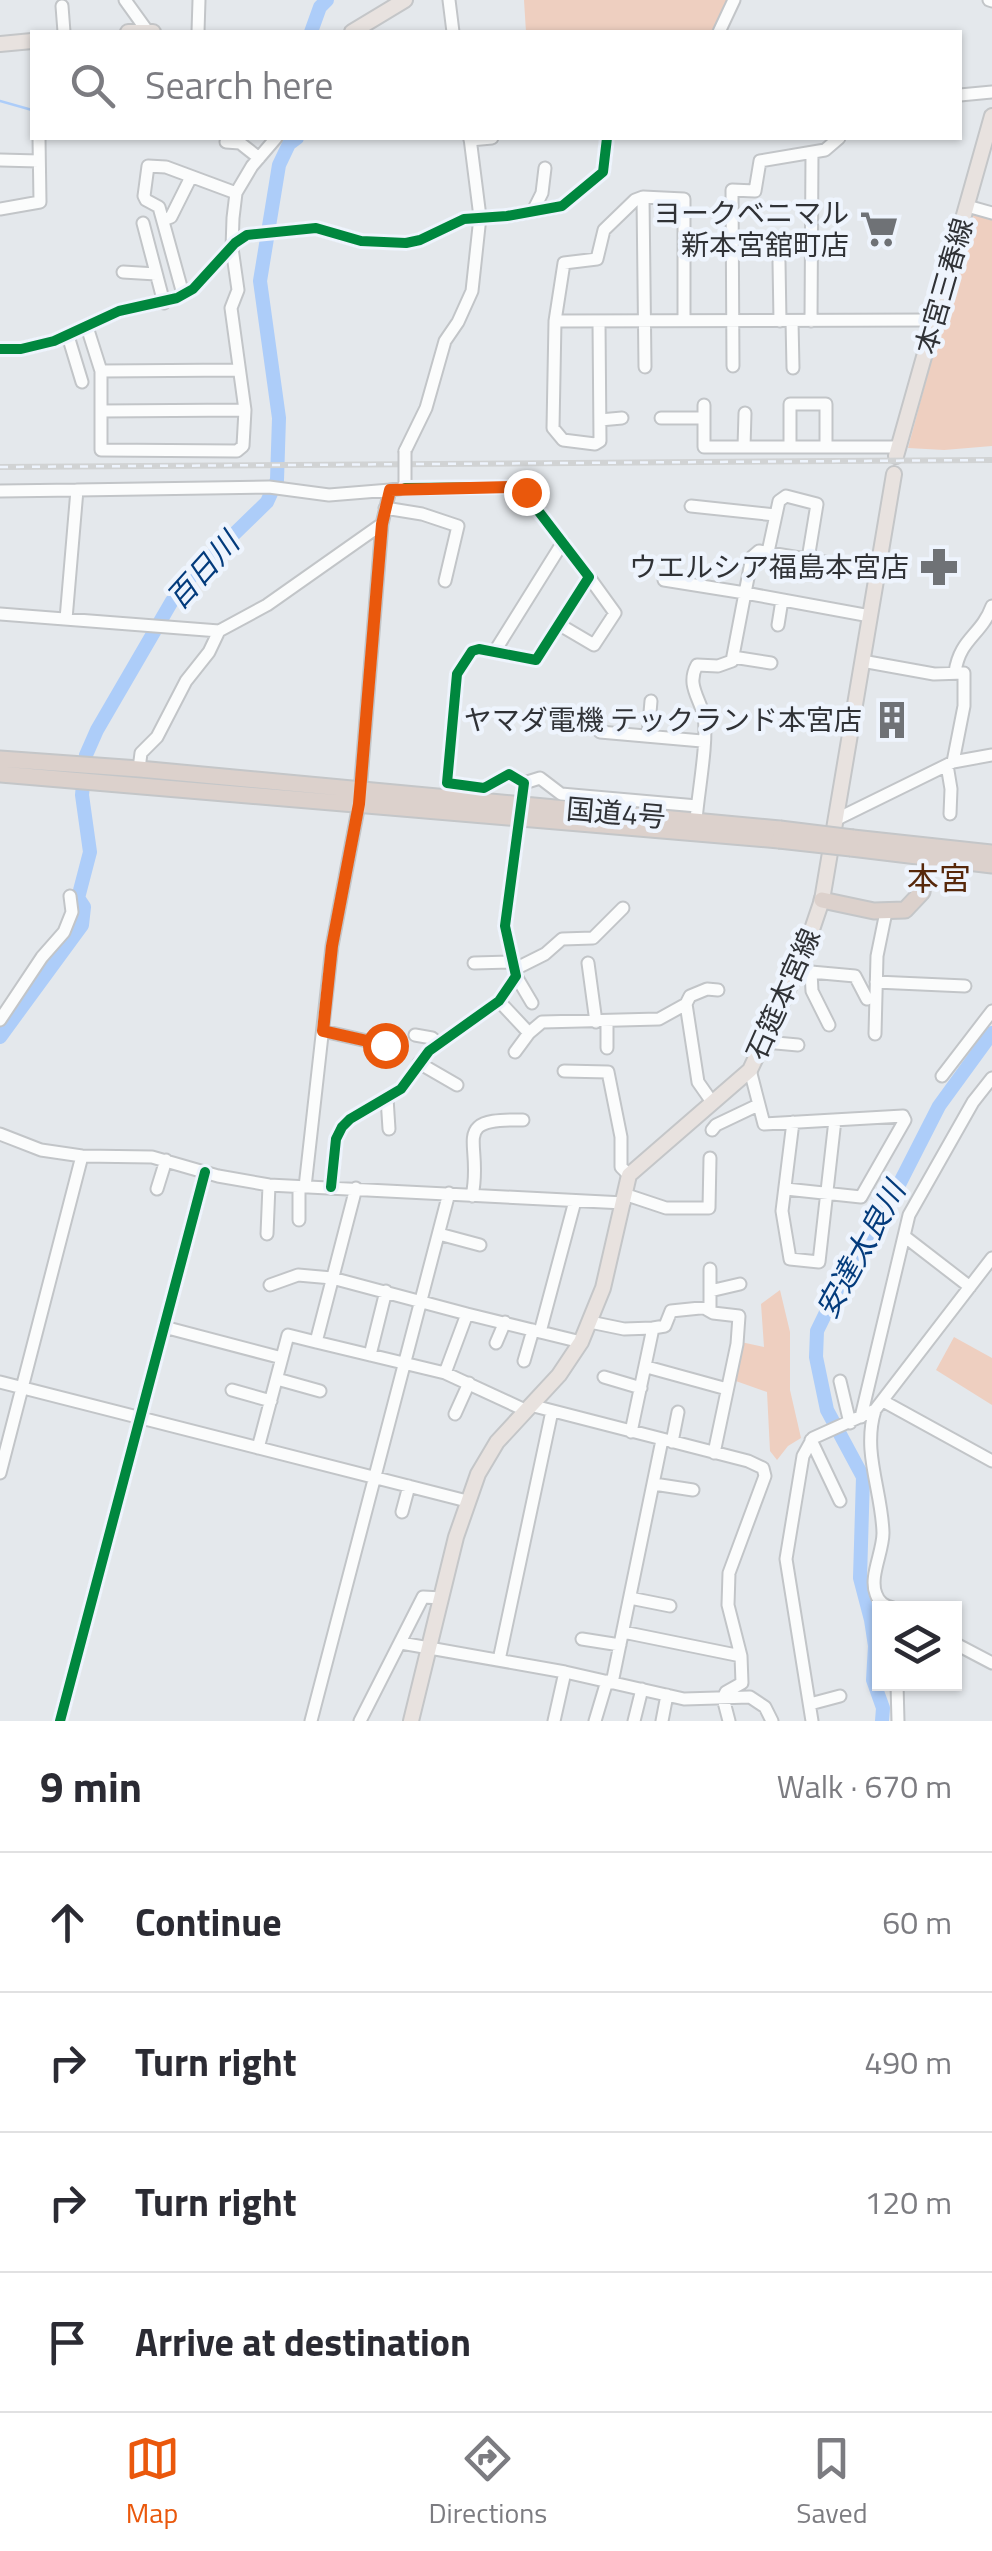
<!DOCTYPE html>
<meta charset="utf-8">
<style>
body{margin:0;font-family:"Titillium Web","Noto Sans JP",sans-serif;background:#f2f2f3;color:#2b2b33}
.controls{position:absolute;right:30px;bottom:30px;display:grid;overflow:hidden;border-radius:0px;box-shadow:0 2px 8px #0004}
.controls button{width:90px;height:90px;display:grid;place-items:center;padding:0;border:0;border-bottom:2px solid #e1e1e2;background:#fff;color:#2b2b33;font:50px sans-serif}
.stop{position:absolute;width:30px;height:30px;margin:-22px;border:8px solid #ea580c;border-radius:50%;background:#fff}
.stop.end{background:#ea580c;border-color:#fff;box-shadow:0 2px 10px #0008}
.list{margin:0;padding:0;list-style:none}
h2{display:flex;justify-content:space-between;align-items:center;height:130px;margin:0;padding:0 40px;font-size:42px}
h2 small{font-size:32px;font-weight:400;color:#7c7c81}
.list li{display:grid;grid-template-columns:65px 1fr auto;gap:30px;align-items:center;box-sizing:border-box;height:140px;padding:0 40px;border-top:2px solid #e1e1e2}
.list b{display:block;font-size:38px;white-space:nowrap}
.list em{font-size:32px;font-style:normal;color:#7c7c81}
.icon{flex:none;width:55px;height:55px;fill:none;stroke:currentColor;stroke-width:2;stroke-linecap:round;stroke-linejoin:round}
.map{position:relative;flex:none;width:992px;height:1721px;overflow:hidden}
.search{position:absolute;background:#fff;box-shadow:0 2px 8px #0004;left:30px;right:30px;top:30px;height:110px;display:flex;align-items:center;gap:25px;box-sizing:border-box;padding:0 35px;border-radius:0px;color:#7c7c81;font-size:38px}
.sheet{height:690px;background:#fff}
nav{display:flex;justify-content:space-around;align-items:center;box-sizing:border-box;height:140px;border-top:2px solid #e1e1e2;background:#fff;font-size:28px;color:#7c7c81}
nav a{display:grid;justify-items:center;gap:5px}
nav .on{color:#ea580c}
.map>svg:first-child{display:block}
.green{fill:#eecfc0}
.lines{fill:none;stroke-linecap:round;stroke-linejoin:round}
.stream{stroke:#adcdf9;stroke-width:2.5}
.river{stroke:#adcdf9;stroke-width:14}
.minor-casing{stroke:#c2c5c8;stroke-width:15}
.major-casing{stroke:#c4c6c8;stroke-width:18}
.highway-casing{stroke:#c4c6c8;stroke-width:19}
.minor{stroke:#fbfcfc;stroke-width:11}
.major{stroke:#e8e2df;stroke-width:14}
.highway{stroke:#dcd1cc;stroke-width:15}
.rail-casing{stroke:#d1d3d4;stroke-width:6}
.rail{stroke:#eef4fd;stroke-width:2.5;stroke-dasharray:8;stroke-linecap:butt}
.minor-bridge-casing{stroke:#c2c5c8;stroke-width:15;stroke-linecap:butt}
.highway-bridge-casing{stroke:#c4c6c8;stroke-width:19;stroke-linecap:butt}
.minor-bridge{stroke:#fbfcfc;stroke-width:11}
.highway-bridge{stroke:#dcd1cc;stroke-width:15}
.cycleway-casing{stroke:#eef4fd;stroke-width:16}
.cycleway{stroke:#00873e;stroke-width:10}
.route{stroke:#ea580c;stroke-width:12}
.labels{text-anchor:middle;stroke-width:9;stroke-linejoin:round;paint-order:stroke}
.poi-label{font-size:28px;fill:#303236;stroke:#eef4fd;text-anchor:end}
.street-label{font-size:28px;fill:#303236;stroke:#eef4fd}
.water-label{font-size:30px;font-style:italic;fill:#033b7c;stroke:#eef4fd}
.quarter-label{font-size:32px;fill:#57280b;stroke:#eef4fd}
</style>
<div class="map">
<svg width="992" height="1721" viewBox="0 0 992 1721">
<rect width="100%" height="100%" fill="#e4e8ec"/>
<path class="green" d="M524,0h211l-19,32h-190z
M971,213l21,5v228l-48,4 -36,-2z
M780,1290l10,42v58l11,48 -13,8 -11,14 -7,-9 -3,-59 -34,-12 8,-38 23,5 -3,-43z
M954,1337l38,21v47l-56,-35z"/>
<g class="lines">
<path class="stream" d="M0,101l32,9"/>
<path class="river" d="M311,32l9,-25 7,-7
M0,1037l82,-112 2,-18 -6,-9 12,-46 -8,-57 4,-40 11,-25 75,-129 23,-29 72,-70 10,-22 2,-62 -19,-137 19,-116 10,-21 8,-6
M882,1721l1,-13 -10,-28 2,-34 -4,-26 -11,-42 3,-101 -36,-67 -11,-53 1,-26 37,-76 31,-43 54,-106 53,-73"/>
<g class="minor-casing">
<path id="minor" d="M125,0l23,32
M449,0l4,32
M989,0l3,1
M62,6l2,26
M198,32l1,-32
M719,32l15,-32
M960,95l32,-3
M470,140l22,-2
M226,142l14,1 19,15
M0,160l39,1
M967,206l25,7
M0,209l40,-7 -1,-64
M533,211l9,-18 3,-25
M163,220l8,-3 20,-40
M143,223l21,80
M779,262l1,59
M123,272l33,2
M183,294l-24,-87 -13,-7 -2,-4 4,-30 18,1 70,26
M555,321l9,-58 33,-4 7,-29 31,-30 8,-3
M792,321l1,47
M811,321l1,-168
M599,322l1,119 -5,3 -32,-4 -10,-12 2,-107 381,-1
M87,327l14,44v79l136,1 6,-5 2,-36 -14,-102 7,-18 -6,-42 1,-30 3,-25 16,-27 24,-28
M68,336l14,46
M0,349h21l33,-8 65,-30 58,-13 16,-9 42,-46 12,-8 69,-7 45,13 45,2 14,-3 44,-21 43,-3 55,-10 41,-34 4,-34
M733,366l-1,-176 23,1 5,-30 65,-11 14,-12
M645,367l-2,-170 41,2v121
M101,371l138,-1
M704,405v42h195
M101,411l144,-1
M661,418h43
M600,420l22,-2
M744,447l1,-34
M790,447v-43h36v43
M405,451l21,-43 19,-67 13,-19 14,-31 8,-74 -10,-79
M0,491l77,-1
M691,506l84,9
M385,508l37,6 36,12 -13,55
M768,552l11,-51 7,-5 31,8 -9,55
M664,580l81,13 7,-36 7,-6 119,20
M0,614l219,17
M66,619l11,-129 192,-3 60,8 61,-5
M560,625l34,20 21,-32 -26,-36
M778,625l4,-25
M495,651l68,-109
M733,657l38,6
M862,661l72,13 30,-1v33l-11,56
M955,672c5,-34 26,-36 37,-66
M600,732l102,9
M648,736l3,-35
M947,765l4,24 -1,25
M139,769l2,-16 16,-16 29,-56 23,-29 10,-21 48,-26 115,-81
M524,783l16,-5 21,16 136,12
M696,820c2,-27 12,-78 8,-103 -4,-19 -18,-32 -7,-52l21,1 14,-5 13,-68 125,23
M835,820l118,-58 39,-7
M801,962l10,10 1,19 17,34
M474,963l39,-1
M588,963l8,59
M515,969l30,-15 17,-15 31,-1 30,-30
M811,972l44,4 12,23
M516,976l16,27
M876,982l89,4
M499,1001l30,32 13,-11 117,-3 27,-15 12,78 14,20
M686,1004l4,-8 17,-7 11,1
M0,1020l42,-63 22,-25 8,-20 -2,-16
M323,1031l62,14
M875,1034l2,-78 9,-44
M415,1035l17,3 7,6
M765,1042l33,3
M607,1048v-26
M515,1052l14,-19
M419,1063l38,22
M750,1070l14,54 139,-8 2,4 -44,77 -75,-8
M564,1071l44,1 13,65v30l8,8
M942,1076l50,-65
M387,1098l2,31
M793,1122l-11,89 8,48 29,3 16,-142
M712,1130l4,-5 42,-20
M0,1134l41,16 41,6 70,1 66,19 51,9 355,18
M299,1187v33
M305,1187l27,-241 27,-142 23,-280 8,-34 15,-2v-3
M331,1187l5,-48 6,-12 8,-8 51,-30 28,-38 70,-50 17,-25 -11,-50 19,-143 -15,-9 -25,14 -37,-5 10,-109 15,-23 7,-2 57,11 53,-83 -69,-90 -115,1
M157,1189l9,-29
M624,1194l42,14h43l1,-50
M472,1196c12,-54 -25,-78 51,-76
M267,1234l2,-49
M439,1234l41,11
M270,1285l28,-10 34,3 135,36
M970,1287l-66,-51 5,-21 64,-113 19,-24
M710,1291l30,-7
M706,1309l7,4 26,3 -2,28 -23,109
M590,1322l34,7 29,-1 -22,104
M164,1327l118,31
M653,1328l12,-2 6,-15 39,-4v-38
M540,1332l35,-131
M316,1342l129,31 80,37
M496,1343l9,-21
M370,1355l16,-64
M524,1361l9,-31
M647,1367l80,22
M445,1373l22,-59 114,28
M604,1377l37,11
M277,1379l43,12
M840,1381l10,42
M0,1382l467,119
M232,1390l39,11
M883,1401l109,60
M530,1405l218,56 15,7 2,8 -36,97 -1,32 13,51
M875,1410c-13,42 7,81 8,123 0,19 -14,44 -7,61 3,9 9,12 17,14
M455,1414l14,-31
M861,1417l43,-181
M811,1440l29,61
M672,1442l6,-30
M258,1448l30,-113 28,7 40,-154
M0,1473l82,-317
M654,1484l39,6
M402,1512l7,-26
M630,1598l40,8
M623,1632l118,24 1,27 -16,9 -3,6 6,23
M582,1639l38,6
M401,1643l164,29 119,27 66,-2 15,10 7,14
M954,1643l38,20
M499,1660l53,-249
M612,1683l50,-243
M897,1684l1,37
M810,1704l30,-8
M60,1721l145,-549
M311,1721l138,-528
M360,1721l63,-124 19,1
M554,1721l11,-49
M595,1721l12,-40
M634,1721l8,-32
M662,1721l5,-26
M812,1721l-26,-162 17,-103 10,-18 62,-28 117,-152"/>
</g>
<g class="major-casing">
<path id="major" d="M128,32h25
M352,32l53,-32
M0,44l32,-3
M896,456l96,-340
M411,1721l45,-184 22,-63 19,-32 62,-67 22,-33 22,-54 26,-113 121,-105 51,-108 21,-62 72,-426"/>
</g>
<g class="highway-casing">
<path id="highway" d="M0,759l139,10 641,60
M0,774l779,66
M853,838l139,15
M851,848l141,17
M822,900l52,11 31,-1 17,-18 7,-45"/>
</g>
<use href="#minor" class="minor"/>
<use href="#major" class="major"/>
<use href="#highway" class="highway"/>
<g class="rail-casing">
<path id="rail" d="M0,467l992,-7"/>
</g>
<use href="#rail" class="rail"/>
<g class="minor-bridge-casing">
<path id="minor-bridge" d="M405,485v-34"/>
</g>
<g class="highway-bridge-casing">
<path id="highway-bridge" d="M780,829l73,9
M779,840l72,8"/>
</g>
<use href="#minor-bridge" class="minor-bridge"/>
<use href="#highway-bridge" class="highway-bridge"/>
<g class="cycleway-casing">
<path id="cycleway" d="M0,349h21l33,-8 65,-30 58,-13 16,-9 42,-46 12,-8 69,-7 45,13 45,2 14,-3 44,-21 43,-3 55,-10 41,-34 4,-34
M331,1187l5,-48 6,-12 8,-8 51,-30 28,-38 70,-50 17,-25 -11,-50 19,-143 -15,-9 -25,14 -37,-5 10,-109 15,-23 7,-2 57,11 53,-83 -69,-90 -115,1
M60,1721l145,-549"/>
</g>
<use href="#cycleway" class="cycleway"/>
</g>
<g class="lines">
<path class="route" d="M385,1045l-62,-14 9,-85 27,-142 23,-280 8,-34 124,-3 12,5"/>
</g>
<defs>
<g id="supermarket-bare" transform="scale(3)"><path d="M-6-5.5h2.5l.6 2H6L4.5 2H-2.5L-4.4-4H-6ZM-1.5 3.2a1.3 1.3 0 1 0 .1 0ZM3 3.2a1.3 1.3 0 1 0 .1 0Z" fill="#6f7276" stroke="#eef4fd" stroke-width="2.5" paint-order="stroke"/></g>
<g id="pharmacy-bare" transform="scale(3)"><path d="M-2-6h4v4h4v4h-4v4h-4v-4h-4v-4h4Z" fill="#6f7276" stroke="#eef4fd" stroke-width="2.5" paint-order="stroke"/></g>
<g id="building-bare" transform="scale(3)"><path d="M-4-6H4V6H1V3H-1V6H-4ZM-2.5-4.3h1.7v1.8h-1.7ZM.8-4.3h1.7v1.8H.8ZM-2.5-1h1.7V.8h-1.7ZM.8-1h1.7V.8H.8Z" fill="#6f7276" stroke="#eef4fd" stroke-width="2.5" paint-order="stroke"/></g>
</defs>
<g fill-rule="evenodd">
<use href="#supermarket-bare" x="879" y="229"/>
<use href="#pharmacy-bare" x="939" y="567"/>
<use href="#building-bare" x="892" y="720"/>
</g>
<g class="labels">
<g class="poi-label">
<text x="849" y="223">ヨークベニマル<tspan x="849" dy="32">新本宮舘町店</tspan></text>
<text x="909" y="577">ウエルシア福島本宮店</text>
<text x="862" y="730">ヤマダ電機 テックランド本宮店</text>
</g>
<g class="street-label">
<text transform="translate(944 286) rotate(-74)" y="10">本宮三春線</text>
<text transform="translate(616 813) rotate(5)" y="10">国道4号</text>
<text transform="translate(783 994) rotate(-66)" y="10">石筵本宮線</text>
</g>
<g class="water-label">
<text transform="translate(203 571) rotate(-48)" y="10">百日川</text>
<text transform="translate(861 1250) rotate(-61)" y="10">安達太良川</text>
</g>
<g class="quarter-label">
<text x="939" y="890">本宮</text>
</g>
</g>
</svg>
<div class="controls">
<button><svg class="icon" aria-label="layers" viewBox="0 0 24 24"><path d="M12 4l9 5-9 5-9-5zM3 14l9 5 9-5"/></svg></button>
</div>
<div class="stop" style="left:385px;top:1045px"></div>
<div class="stop end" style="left:526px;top:492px"></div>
<div class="search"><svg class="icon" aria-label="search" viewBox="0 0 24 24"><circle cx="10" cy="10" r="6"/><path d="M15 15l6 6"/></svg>Search here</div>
</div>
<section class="sheet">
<h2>9 min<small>Walk · 670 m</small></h2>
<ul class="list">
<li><svg class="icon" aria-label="ahead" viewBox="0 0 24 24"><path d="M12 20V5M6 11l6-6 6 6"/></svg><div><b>Continue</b></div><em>60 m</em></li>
<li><svg class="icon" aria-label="right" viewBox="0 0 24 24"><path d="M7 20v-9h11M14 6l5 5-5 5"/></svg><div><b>Turn right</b></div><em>490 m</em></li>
<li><svg class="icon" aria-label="right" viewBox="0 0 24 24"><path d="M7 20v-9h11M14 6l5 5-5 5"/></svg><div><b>Turn right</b></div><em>120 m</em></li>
<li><svg class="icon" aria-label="arrive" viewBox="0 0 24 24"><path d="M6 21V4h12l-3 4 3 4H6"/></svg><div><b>Arrive at destination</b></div></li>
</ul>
</section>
<nav>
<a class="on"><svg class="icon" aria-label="map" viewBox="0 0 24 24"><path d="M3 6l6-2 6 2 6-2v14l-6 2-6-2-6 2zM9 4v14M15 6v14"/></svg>Map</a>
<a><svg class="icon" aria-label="directions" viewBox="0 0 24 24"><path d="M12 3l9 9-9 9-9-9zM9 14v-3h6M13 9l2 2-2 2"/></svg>Directions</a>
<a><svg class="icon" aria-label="saved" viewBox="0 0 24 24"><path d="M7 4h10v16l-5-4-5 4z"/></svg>Saved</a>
</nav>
